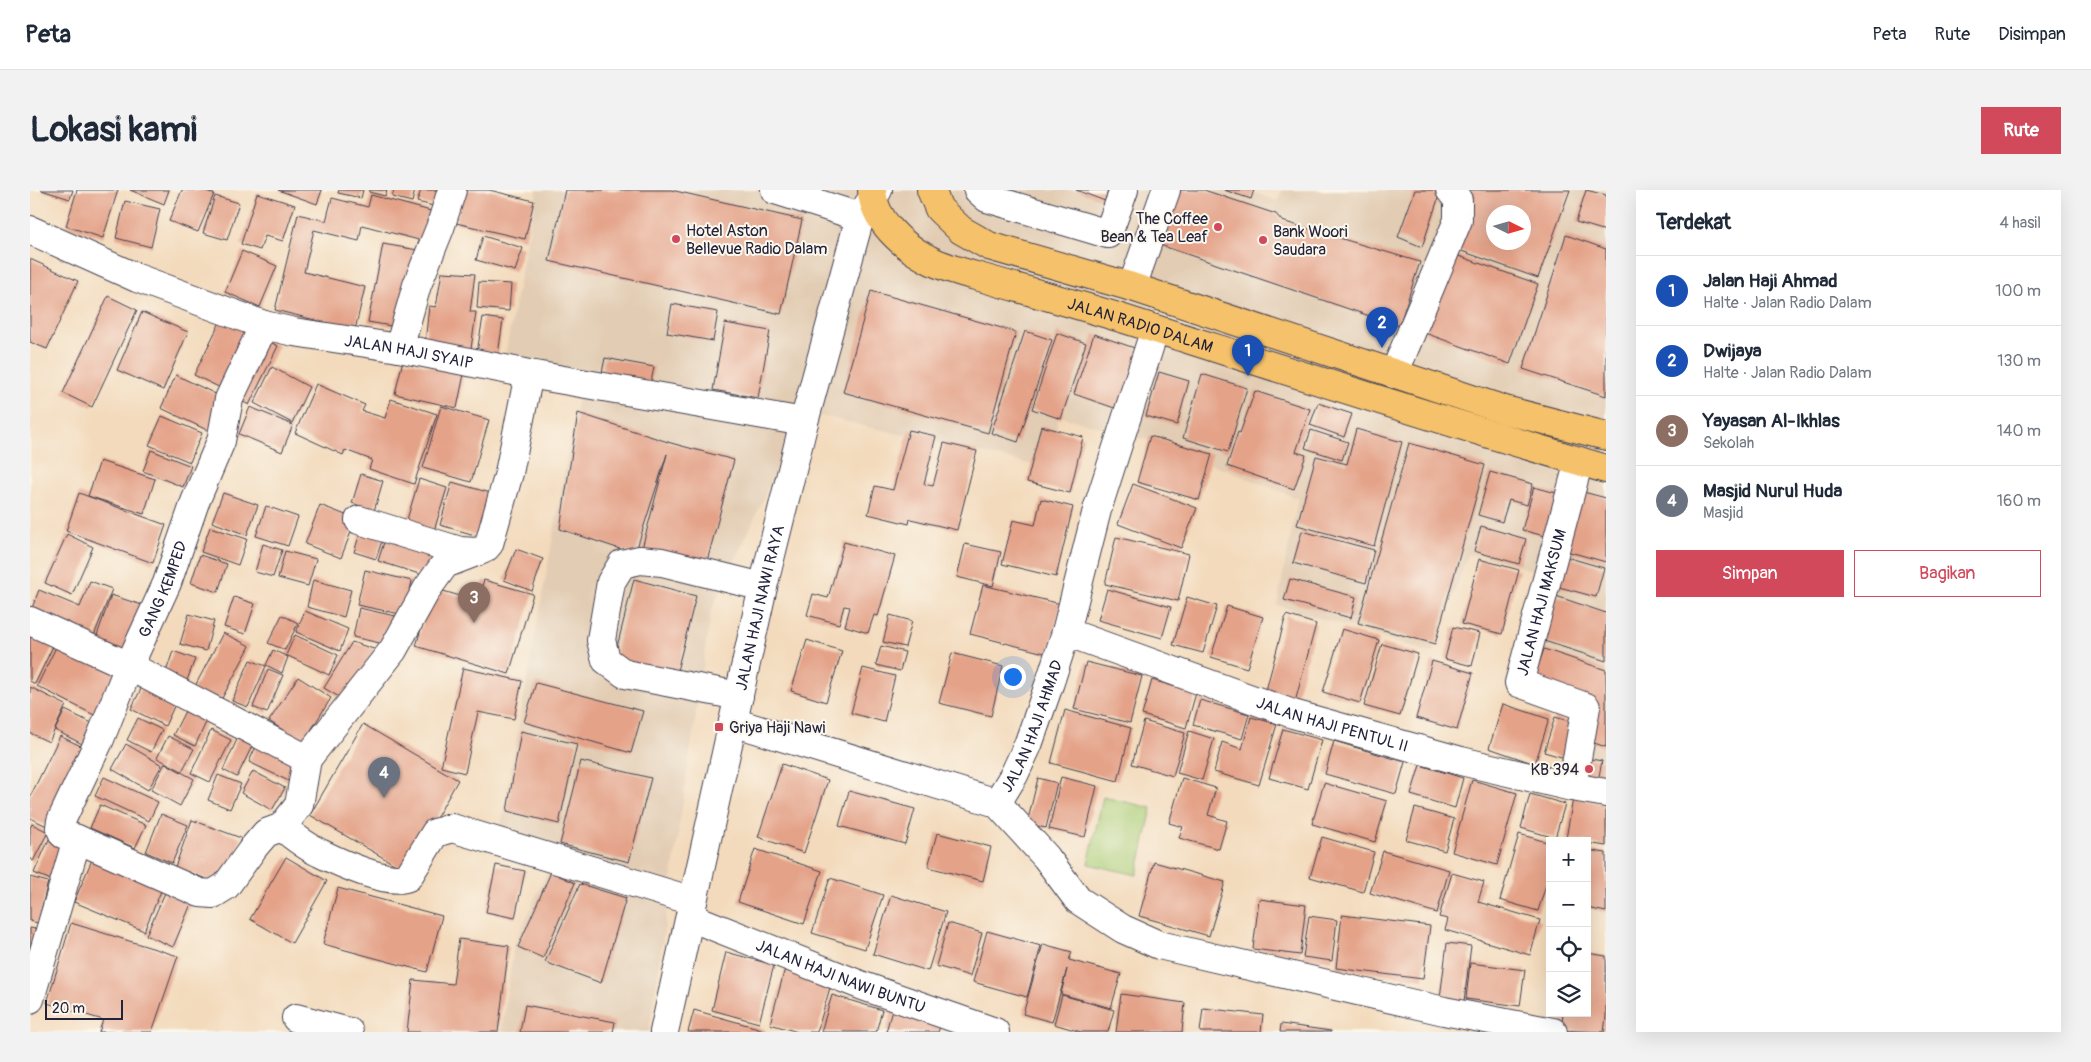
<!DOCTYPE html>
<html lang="id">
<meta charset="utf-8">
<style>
body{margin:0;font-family:Pangolin,sans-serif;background:#f2f2f3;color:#1f2937}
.controls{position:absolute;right:15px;bottom:15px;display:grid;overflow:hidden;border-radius:0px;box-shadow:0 5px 20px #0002}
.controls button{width:45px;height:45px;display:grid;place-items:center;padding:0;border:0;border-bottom:1px solid #e0e1e3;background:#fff;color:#1f2937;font:25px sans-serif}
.compass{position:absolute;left:1456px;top:15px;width:45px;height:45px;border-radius:50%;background:#fff;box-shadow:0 5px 20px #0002;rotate:95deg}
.scale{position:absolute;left:15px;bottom:12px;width:78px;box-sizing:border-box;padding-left:5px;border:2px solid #22223b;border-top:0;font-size:14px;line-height:18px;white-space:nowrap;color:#22223b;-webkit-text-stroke:4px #fbf7ec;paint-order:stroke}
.you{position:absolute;left:982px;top:486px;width:18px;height:18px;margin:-12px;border:4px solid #fff;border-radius:50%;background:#1a73e8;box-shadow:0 0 0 8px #1a73e833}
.badge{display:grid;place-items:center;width:32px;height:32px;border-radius:50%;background:#d1495b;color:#fff;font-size:16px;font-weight:700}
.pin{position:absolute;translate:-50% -41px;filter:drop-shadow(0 1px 2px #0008)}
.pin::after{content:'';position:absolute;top:26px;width:18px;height:15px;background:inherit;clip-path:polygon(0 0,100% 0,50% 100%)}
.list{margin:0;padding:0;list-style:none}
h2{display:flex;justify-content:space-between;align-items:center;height:65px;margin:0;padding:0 20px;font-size:21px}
h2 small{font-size:16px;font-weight:400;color:#747a83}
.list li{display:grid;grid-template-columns:32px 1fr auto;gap:15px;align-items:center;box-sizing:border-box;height:70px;padding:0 20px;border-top:1px solid #e0e1e3}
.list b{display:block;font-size:19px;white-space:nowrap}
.list p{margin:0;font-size:16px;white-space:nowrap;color:#747a83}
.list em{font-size:16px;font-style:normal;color:#747a83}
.actions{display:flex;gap:10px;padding:15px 20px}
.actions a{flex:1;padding:11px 0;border:1px solid #d1495b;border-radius:0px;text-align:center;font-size:18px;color:#d1495b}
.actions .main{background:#d1495b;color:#fff}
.icon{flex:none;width:28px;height:28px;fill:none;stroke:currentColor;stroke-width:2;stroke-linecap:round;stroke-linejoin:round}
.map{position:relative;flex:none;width:1576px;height:842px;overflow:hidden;border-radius:0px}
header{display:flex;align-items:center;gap:30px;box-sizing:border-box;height:70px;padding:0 25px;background:#fff;border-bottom:1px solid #e0e1e3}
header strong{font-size:24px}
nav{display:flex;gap:28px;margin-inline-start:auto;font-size:18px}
.intro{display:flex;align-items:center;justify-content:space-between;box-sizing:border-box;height:120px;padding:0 30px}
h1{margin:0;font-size:35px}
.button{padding:12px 22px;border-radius:0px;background:#d1495b;color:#fff;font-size:18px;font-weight:700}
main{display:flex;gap:30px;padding:0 30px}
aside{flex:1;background:#fff;border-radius:0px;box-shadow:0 5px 20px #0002}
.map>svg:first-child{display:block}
.built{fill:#e2ccb3;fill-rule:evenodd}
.green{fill:#aacc75;stroke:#667758}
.building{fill:#e4a389;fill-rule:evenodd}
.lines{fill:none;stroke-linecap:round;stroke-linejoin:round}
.minor-casing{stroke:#413e4e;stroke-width:30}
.major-casing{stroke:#413e4e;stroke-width:30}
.minor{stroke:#fff;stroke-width:28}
.major{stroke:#f5c16b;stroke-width:28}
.poi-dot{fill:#d1495b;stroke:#fbf7ec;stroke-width:2}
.labels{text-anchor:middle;stroke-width:4;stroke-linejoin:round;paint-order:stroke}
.poi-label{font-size:16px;fill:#22223b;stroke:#fbf7ec;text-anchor:start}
.street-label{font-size:16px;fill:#22223b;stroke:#fbf7ec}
</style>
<header>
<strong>Peta</strong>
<nav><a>Peta</a><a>Rute</a><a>Disimpan</a></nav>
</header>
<div class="intro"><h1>Lokasi kami</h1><a class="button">Rute</a></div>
<main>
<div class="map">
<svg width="1576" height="842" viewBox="0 0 1576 842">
<rect width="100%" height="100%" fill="#fbf7ec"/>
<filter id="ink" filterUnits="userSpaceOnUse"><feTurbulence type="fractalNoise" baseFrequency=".02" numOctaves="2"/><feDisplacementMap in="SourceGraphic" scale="10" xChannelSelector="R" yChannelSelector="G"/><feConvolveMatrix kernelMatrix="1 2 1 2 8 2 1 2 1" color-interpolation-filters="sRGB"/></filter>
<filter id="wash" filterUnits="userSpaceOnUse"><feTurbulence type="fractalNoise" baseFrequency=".0096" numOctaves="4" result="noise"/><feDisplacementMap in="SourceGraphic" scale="20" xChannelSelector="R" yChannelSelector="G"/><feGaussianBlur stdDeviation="1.12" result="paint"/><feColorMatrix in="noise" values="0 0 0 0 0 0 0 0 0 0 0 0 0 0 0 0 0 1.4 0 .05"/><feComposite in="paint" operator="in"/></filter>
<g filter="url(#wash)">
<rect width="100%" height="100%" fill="#f3dabc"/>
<path class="built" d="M507,0h709l32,11 4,-11h324v601l-42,-11 19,-64 -76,-29 26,-117 -65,-16 -35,99 -156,-48 21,-107 -144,-56 -95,-26 -12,52 -243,-56 -93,199 -62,421h-148l13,-87 43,-95 -58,-14 83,-461 -79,-10zM1464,22h30v30h-30z"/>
<path class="green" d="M1073,607l49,11 -15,67 -49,-11z"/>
<g id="blocks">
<path class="building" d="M11,0h32l-3,9z
M47,0h41l-15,48 -37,-12z
M100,0h39l-5,14z
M152,0h21l11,4 -16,38 -29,-11z
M248,0h44l-5,14z
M309,0h24l-2,8 -23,-5z
M339,0h18l-2,6 -16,-4z
M364,0h21l-3,12 -20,-5z
M391,0h30l-5,19 -29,-7z
M433,0h26l45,11 -9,38 -69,-16z
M535,0h106l131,30 -21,94 -232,-53z
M1046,0h32l-3,11z
M1139,0h35l72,24 6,7 138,41 -21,64 -248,-84z
M1194,0h30l-3,9z
M1385,0h26l-19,57 -24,-10z
M1441,0h99l-32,88 -88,-31zM1464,22h30v30h-30z
M1556,0l20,5v36l-30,-9z
M227,3l38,12 -12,36 -18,-5 -5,14 -19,-6z
M341,5l71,19 -8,30 -72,-19 -3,16 -45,-11 -10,42 61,15 -10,43 -80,-20 23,-96 28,7 6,-23 36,9z
M185,6l24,7 -12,37 -24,-7z
M95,11l35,8 -9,38 -35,-9z
M1536,45l40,14v147l-83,-27z
M453,46l40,12 -8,23 -39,-11z
M353,54l35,6 -15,78 -35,-6z
M212,61l35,15 -17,41 -35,-15z
M1423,64l85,30 -28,80 -85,-31z
M0,69l48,22 -31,68 -17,-7z
M412,82l33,2 -5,38h6l-5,37 -46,-6 4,-37 7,1z
M449,92l32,2 -2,27 -32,-3z
M841,101l145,41 -28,101 -145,-41z
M78,106l29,14 -45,97 -29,-14z
M642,114l46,8 -5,29 -46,-8z
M112,122l46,20 -25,58 -46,-20z
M453,127l20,3 -5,35 -21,-3z
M192,128l32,16 -27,57 -33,-16z
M695,133l45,8 -12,67 -45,-8z
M995,141l27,9 -34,102 -27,-9z
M1027,143l29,10 -25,76 -29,-10z
M1064,144l52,18 -20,60 -52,-18z
M232,148l16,8 -29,59 -15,-8z
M575,168l49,9 -5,25 -49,-9z
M373,170l61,14 -7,34 -62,-14z
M242,177l37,20 -17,36 -38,-20z
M1129,182l30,9 -12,44 -31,-9z
M1172,184l45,14 -19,64 -45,-14z
M146,185l48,23 -15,33 -48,-23z
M286,194l49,21 -3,6 23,7 6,-19 46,15 -23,70 -45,-15 3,-9 -27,-10 -2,5 -48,-22z
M1225,201l55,18 -14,43 10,3 -12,34 -67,-23 11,-34 2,1z
M1288,213l34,11 -8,23 -34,-12z
M411,216l48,14 -18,62 -48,-14z
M220,217l43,18 -11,27 -43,-18z
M548,223l93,30 63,17 -29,109 -64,-17 26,-98 -32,100 -75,-25z
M132,226l40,17 -12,29 -41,-17z
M1011,236l42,11 -13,56 -43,-11z
M1326,239l46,13 -28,104 -77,-21 19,-69 31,8z
M879,240l27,6 -12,48 9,2 11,-43 33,8 -20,79 -42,-10 -5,-1 -1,5 -41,-10 7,-28 18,4z
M1281,240l37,12 -6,18 -37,-12z
M1120,246l62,18 -13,46 -62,-18z
M1379,253l76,22 -50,179 -77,-21z
M121,260l40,16 -8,21 -40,-16z
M70,271l55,18 -11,35 -56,-18z
M1460,282l43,12 -6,21 -18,-5 -7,22 -24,-7z
M331,284l22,7 -9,30 -22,-8z
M389,289l28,9 -13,43 -28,-8z
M422,292l42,12 -12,43 -42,-12z
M1103,294l64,24 -16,40 -63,-24z
M1504,297l26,7 -12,43 -26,-7z
M1546,300l30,8v64l-47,-13z
M49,303l87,32 -13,38 -87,-32z
M193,303l35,12 -11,30 -35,-13z
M1011,309l32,8 -17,70 -54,-13 11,-44 22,5z
M290,315l36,14 -15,39 -36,-14z
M236,316l32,11 -10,29 -32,-10z
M333,334l22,7 -9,28 -22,-7z
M1451,336l45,13 -7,25 -45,-13z
M180,337l37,12 -9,26 -37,-13z
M1272,341l72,19 -8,33 -73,-20z
M357,343l51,17 -9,27 -51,-16z
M37,344l26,13 -21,48 -27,-12z
M1086,347l73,17 -11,47 -73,-17z
M814,352l51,14 -17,60 -4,-1 -6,18 -23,-7 5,-19 -6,-1 -5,18 -32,-9 6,-21 15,4z
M233,354l19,6 -9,27 -18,-5z
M935,354l36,8 -8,34 -36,-9z
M486,359l27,10 -11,32 -28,-11z
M255,361l31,8 -8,27 -30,-8z
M1526,364l48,14 -8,29 -48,-13z
M170,365l27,9 -9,28 -27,-9z
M1449,369l40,11 -17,64 -40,-10z
M335,380l47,11 -7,34 -48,-10z
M604,389l62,17 -20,79 -62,-16z
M1260,389l66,18 -5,21 -67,-18z
M283,390l38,10 -7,27 -37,-10z
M454,390l49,14 -24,80 -93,-28 17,-58 44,13z
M60,391l22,8 -20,52 -62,-28 9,-23 41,17z
M953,395l78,19 -13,50 -78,-20z
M1077,399l64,18 -9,31 -64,-18z
M81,405l37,12 -16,50 -38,-13z
M1526,406l50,17v48l-65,-21z
M204,407l21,7 -10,30 -21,-7z
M1157,407l30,9 -14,47 -30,-8z
M1197,416l36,11 -16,51 -36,-11z
M329,418l41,9 -7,29 -40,-9z
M275,421l43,18 -8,22 -44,-19z
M159,424l25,7 -8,30 -26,-7z
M252,425l16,8 -13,27 -17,-7z
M860,425l22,6 -7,26 -22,-5z
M1256,425l30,9 -21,78 -30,-8z
M1423,437l27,6 -8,33 -27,-7z
M1312,439l37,11 -19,63 -37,-11z
M0,443l24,11 -19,40 -5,-3z
M193,443l27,13 -31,58 -26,-14z
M265,445l43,20 -9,20 -43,-20z
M30,449l65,33 -23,47 -65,-33z
M777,450l35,11 -16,51 -35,-11z
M322,452l28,9 -36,49 -20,-12z
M1352,454l36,10 -18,62 -36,-10z
M851,456l24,6 -5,19 -24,-6z
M1514,459l62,21v77l-24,-8 12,-34 -62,-20z
M243,460l15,7 -6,16 -16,-8z
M143,461l22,8 -10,27 -21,-8z
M922,463l51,13 -12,50 -52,-13z
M220,470l16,6 -18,41 -16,-6z
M1402,471l41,12 -16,57 -41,-12z
M1056,472l56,14 -12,47 -56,-14z
M433,478l59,13 -8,38 -36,-7 -13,61 -24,-6z
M833,478l32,8 -11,46 -33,-9z
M238,479l15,6 -16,38 -14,-6z
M268,487l33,21 -28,45 -34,-22z
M1122,490l44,13 -10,35 -44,-13z
M114,493l33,17 -12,26 -34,-17z
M506,493l107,28 -12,42 -107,-31z
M0,497l36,18 -17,37 -19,-9z
M1170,510l49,14 -7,25 -49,-14z
M1473,514l46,15 -14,45 -46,-16z
M158,515l21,11 -14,30 -22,-11z
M35,520l33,16 -10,21 -33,-17z
M1035,520l66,18 -13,53 -67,-18z
M1221,527l26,7 -18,61 -45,-13 8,-30 20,7z
M1525,527l21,6 -11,35 -21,-6z
M108,528l24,12 -11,22 -24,-12z
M1114,531l41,12 -12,43 -41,-12z
M333,534l95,56 -52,91 -96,-56z
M1253,539l39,11 -14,49 -39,-11z
M181,540l20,10 -21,42 -19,-9z
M491,541l56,13 -18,80 -52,-13z
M1159,541l25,8 -12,41 -25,-7z
M209,545l15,7 -17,35 -14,-7z
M30,546l31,15 -38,78 -23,-11v-21z
M138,546l26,13 -12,22 -25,-13z
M1304,551l71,21 -9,32 -71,-20z
M96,554l36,21 -14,25 -36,-21z
M227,554l45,21 -7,19 -46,-22z
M1550,567l22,4 -4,20 -21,-3z
M551,571l70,17 -22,84 -69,-18z
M135,573l29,16 -14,27 -29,-16z
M752,574l46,16 -24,73 -46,-16z
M1390,575l43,13 -8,30 -44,-13z
M223,581l32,17 -13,22 -31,-17z
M188,585l23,9 -11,25 -22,-9z
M74,587l54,25 -9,19 -54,-25z
M1031,587l36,9 -12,51 -36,-8z
M1008,588l19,5 -11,45 -19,-4z
M1152,588l34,10 -8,27 19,6 -8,28 -40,-11 4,-11 -14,-4z
M1442,590l45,13 -20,72 -45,-13z
M1294,593l63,18 -12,41 -63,-18z
M819,601l66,18 -10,35 -66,-18z
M1500,604l35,10 -10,34 -34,-10z
M1543,608l33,6v42l-19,-3v-2l-21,-2z
M70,615l46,20 -11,23 -45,-20z
M1385,618l39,11 -9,32 -39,-11z
M131,624l27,11 -16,38 -26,-11z
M162,630l49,18 -17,48 -49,-19z
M2,634l16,8 -15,29 -3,-2v-31z
M907,643l54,14 -8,34 -55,-14z
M1489,644l31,9v29l-12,39 -38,-11z
M20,647l21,9 -15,36 -22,-9z
M1292,647l52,15 -11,40 -53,-15z
M725,659l67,22 -18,53 -66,-22z
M1557,660l19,3v59l-19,-4z
M1353,661l66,19 -12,43 -67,-20z
M64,665l70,29 -20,47 -70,-29z
M256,667l41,24 -35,62 -42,-24z
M1124,672l71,20 -16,54 -70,-20z
M466,675l29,6 -10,47 -29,-6z
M521,682l24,11 -32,75 -25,-11z
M1422,683l32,9 -6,20 62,18 -10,35 -85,-25 3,-11 -9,-2z
M0,687l18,5 -10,41 -8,-2z
M800,688l53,17 -18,54 -53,-16z
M550,694l46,14 -25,85 -56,-21z
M308,698l104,28 -15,56 -104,-28z
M135,703l26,11 -18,43 -27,-12z
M861,705l55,17 -18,59 -55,-17z
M1229,709l47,6 -6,50 -47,-6z
M1312,725l88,11 -7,53 -87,-11z
M1279,726l28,4 -5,41 -29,-4z
M41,733l107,33 -26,76h-53l4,-12 -56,-17z
M918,733l34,10 -12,43 -34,-10z
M0,738l12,2 -12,44z
M957,741l54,15 -14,51 -54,-15z
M429,749l50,7 -11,86h-91l6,-52 40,4z
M1417,753l24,3 -7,55 -24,-3z
M1013,754l29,8 -3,8 52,14 -10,34 -50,-14 6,-25 -15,53 -29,-8z
M696,762l48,13 -15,58 -47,-13z
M1557,763l19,3v61l-2,15 -43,-2 2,-17h24z
M757,771l47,13 -17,58h-19l-28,-8z
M1440,773l55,7 -5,36 -54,-7z
M1091,804l64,9 -3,29h-66z
M802,805l50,15 -6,22h-55z
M1032,805l52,15 -6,22h-27l-27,-8z
M495,815l90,17 -2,10h-93z
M1173,818l60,7 -2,17h-61z
M664,820l71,20v2h-77z
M862,820l49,14 -3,8h-52z
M1251,834l50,7v1h-51z"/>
</g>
</g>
<g filter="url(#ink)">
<use href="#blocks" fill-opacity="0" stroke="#413e4e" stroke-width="1"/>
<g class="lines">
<g class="minor-casing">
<g id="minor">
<path d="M745,0l85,27"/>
<path d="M948,0l9,8 121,36 16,-44"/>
<path id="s1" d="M0,40l107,48 127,47 30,7 105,16 130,26 275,48"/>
<path d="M1102,97l34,-97"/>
<path d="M369,158l18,-63 23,-57 12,-38"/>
<path d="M1364,184l64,-154v-20l-8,-10"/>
<path d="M329,330l101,31c12,1 22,3 29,-7l20,-71 20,-99"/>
<path d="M0,431l99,45 178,93 -8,46 -17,22 -16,6 -12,14 -28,39 -13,8 -13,-1 -123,-54 -47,160"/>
<path id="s2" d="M1036,442l227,82 168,47 111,26 34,6"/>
<path d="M709,506l-114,-22 -19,-14 -5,-20 10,-58 11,-18 18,-4 22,2 101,25"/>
<path d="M703,532l264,81 49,54 32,43 45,29 36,16 285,66 109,21"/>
<path d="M277,569l86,-109 34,-61 18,-25 31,-12"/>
<path id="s3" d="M1542,597l14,-80 -67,-24 60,-222"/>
<path id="s4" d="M967,613l17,-28 14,-30 22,-63 16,-50 31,-122 58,-181"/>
<path d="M252,637c12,10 25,20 38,26 18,9 70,33 88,24l27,-44 17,-5 241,73"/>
<path id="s5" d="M47,649l-14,-5 -3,-7 1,-6 39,-82 29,-73 38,-83 28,-81 26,-61 8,-42 35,-74"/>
<path id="s6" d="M660,727l173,69 132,46"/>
<path d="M266,828l53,14"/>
<path id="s7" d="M634,842l99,-445 41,-165 56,-205 18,-27"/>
</g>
</g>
<g class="major-casing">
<g id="major">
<path id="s8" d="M842,0c1,30 31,56 56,69 20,11 46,16 69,23 42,12 85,24 127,37 161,51 321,103 482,150"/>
<path d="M901,0l8,19 22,21 28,16 143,41 373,123 101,26"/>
</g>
</g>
<use href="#minor" class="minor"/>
<use href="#major" class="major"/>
</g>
</g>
<g class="poi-dot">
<circle cx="1188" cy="37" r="5"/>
<circle cx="646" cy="49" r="5"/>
<circle cx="1233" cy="50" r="5"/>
<rect x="684" y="532" width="10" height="10" rx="2.5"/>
<circle cx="1559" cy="579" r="5"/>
</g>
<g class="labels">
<g class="poi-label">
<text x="1178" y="34" text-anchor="end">The Coffee<tspan x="1178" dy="18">Bean &amp; Tea Leaf</tspan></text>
<text x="656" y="46">Hotel Aston<tspan x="656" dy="18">Bellevue Radio Dalam</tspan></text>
<text x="1243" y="47">Bank Woori<tspan x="1243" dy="18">Saudara</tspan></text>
<text x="699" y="543">Griya Haji Nawi</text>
<text x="1549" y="585" text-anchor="end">KB 394</text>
</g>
<g class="street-label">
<text dy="6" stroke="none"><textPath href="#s8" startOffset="315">JALAN RADIO DALAM</textPath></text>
<text dy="6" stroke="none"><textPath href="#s1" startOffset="400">JALAN HAJI SYAIP</textPath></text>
<text dy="6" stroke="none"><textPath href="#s5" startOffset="282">GANG KEMPED</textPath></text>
<text dy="6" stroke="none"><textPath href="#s3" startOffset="236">JALAN HAJI MAKSUM</textPath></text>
<text dy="6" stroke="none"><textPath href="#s7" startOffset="435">JALAN HAJI NAWI RAYA</textPath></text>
<text dy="6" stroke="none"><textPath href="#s2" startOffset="282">JALAN HAJI PENTUL II</textPath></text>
<text dy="6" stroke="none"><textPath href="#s4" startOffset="85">JALAN HAJI AHMAD</textPath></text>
<text dy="6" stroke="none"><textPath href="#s6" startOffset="162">JALAN HAJI NAWI BUNTU</textPath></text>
</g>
</g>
</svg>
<div class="controls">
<button>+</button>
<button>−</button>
<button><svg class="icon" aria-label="locate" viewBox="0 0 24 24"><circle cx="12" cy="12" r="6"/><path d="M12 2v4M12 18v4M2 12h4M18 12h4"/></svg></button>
<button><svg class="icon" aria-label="layers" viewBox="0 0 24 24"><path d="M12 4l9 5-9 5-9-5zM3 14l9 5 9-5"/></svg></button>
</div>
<svg class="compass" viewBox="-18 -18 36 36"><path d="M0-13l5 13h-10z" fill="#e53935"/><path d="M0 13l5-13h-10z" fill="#747a83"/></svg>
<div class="scale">20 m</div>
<div class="you"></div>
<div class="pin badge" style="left:1218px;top:186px;background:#1a4fb4">1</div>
<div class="pin badge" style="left:1352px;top:158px;background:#1a4fb4">2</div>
<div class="pin badge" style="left:444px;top:433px;background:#8d6e63">3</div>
<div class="pin badge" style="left:354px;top:608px;background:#6b7280">4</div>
</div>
<aside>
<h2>Terdekat<small>4 hasil</small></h2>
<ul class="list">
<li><span class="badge" style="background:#1a4fb4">1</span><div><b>Jalan Haji Ahmad</b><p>Halte · Jalan Radio Dalam</p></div><em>100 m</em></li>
<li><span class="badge" style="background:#1a4fb4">2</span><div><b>Dwijaya</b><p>Halte · Jalan Radio Dalam</p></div><em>130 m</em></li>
<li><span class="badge" style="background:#8d6e63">3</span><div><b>Yayasan Al-Ikhlas</b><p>Sekolah</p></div><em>140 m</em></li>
<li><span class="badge" style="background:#6b7280">4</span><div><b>Masjid Nurul Huda</b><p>Masjid</p></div><em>160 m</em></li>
</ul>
<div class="actions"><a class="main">Simpan</a><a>Bagikan</a></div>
</aside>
</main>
